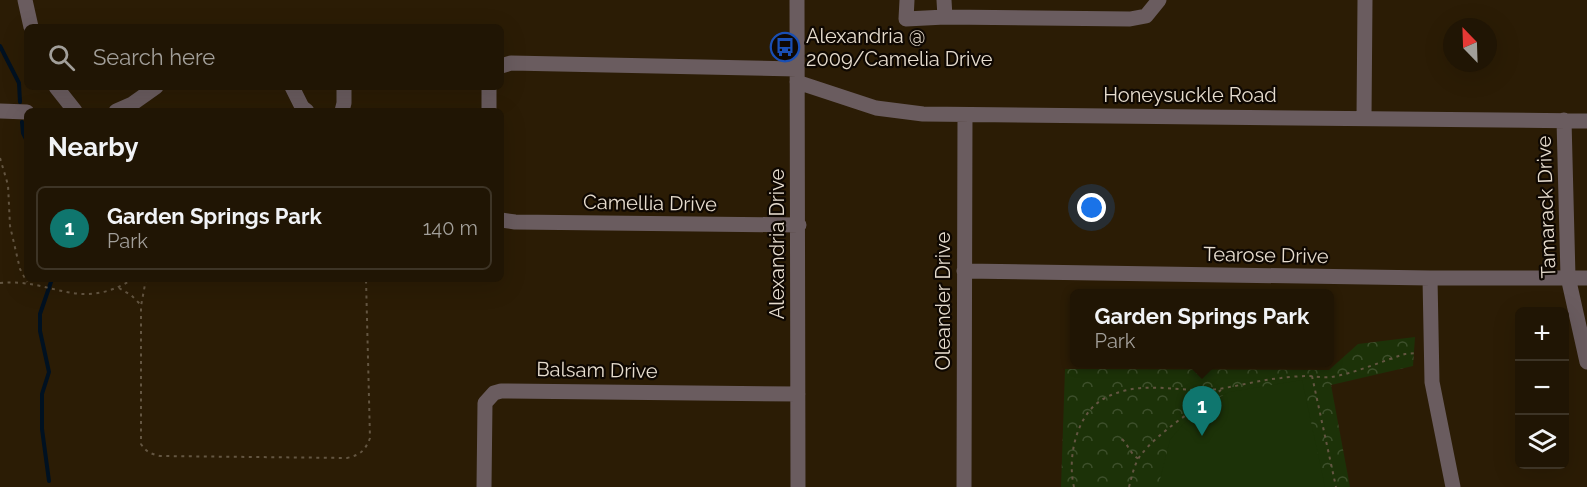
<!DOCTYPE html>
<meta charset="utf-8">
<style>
body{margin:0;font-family:Raleway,sans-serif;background:#2d2213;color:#f1f3f6}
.controls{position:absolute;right:18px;bottom:18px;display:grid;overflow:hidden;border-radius:9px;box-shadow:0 6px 24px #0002}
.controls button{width:54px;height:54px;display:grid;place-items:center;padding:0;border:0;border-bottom:2px solid #3d3426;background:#201504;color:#f1f3f6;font:30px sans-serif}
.compass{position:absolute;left:1443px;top:18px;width:54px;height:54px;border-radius:50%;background:#201504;box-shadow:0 6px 24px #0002;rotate:337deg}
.you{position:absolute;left:1092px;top:208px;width:21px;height:21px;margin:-15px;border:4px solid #fff;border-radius:50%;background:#1a73e8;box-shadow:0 0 0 9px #1a73e833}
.badge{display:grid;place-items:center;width:39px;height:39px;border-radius:50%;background:#0f766e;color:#fff;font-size:20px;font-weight:700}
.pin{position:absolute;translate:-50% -50px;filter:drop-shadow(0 2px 3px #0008)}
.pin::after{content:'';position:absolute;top:32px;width:21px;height:18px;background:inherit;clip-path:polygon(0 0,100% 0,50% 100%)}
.popup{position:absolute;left:1070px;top:289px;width:264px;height:78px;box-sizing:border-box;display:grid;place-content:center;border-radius:9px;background:#201504;filter:drop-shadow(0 2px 4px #0005);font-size:20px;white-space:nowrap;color:#a29f9a}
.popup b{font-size:22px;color:#f1f3f6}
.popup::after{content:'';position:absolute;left:50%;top:100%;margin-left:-12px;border:12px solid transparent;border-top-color:#201504}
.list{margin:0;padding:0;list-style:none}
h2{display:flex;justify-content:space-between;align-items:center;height:78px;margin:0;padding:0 24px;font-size:26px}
h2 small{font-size:20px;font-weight:400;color:#a29f9a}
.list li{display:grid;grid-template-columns:39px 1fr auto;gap:18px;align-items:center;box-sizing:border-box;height:84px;margin:0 12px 12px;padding:0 12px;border:2px solid #3d3426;border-radius:9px}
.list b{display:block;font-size:22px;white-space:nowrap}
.list p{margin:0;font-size:20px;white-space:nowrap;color:#a29f9a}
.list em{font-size:20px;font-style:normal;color:#a29f9a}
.icon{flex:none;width:33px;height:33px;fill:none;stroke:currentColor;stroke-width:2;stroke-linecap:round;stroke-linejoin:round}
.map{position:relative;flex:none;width:1587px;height:487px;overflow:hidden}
.search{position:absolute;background:#201504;box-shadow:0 6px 24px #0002;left:24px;top:24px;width:480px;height:66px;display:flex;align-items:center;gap:15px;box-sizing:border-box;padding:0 21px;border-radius:9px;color:#a29f9a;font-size:22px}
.panel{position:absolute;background:#201504;box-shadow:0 6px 24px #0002;left:24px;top:108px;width:480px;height:174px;border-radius:9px}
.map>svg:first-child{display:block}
.forest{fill:url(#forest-crowns)}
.pitch{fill:#1c3208}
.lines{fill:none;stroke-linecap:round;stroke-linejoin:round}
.stream{stroke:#001121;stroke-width:4}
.path{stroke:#645642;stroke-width:2;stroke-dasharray:3 4.5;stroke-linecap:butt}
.minor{stroke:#6a5c5f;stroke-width:15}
.labels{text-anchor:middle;stroke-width:4.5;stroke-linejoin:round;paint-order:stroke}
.poi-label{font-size:20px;fill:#e7ddcf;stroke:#0f0802;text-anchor:start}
.street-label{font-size:20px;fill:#e7ddcf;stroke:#0f0802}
</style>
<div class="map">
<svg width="1587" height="487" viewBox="0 0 1587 487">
<defs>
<pattern id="forest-crowns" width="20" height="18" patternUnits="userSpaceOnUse" patternTransform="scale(1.5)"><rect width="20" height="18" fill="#1c3208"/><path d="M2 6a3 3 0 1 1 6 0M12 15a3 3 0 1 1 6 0" fill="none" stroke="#3d4f2b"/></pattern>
</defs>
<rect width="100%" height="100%" fill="#2b1c05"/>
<path class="forest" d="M1415,337l-2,29 -82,19 19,102h-289l4,-118 264,1 29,-26z"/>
<path class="pitch" d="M1302,380l23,107h-167l12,-47 13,-16 23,-19 23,-13z"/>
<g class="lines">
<path class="stream" d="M0,46l19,37 1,19
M22,122l1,11 4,8
M49,481l-7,-52v-35l7,-22 -9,-41v-17l12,-35"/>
<path class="path" d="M0,158l8,27 2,41 10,43 7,13
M146,279l-5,27v138c5,8 10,10 19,12l187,2c13,-3 18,-7 23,-20l-4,-159
M0,283c54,-5 78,30 133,-4
M119,288l12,7 9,9
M1312,376l24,111
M1122,439c7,7 8,15 17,20
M1074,487c-7,-29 2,-74 31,-89 39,-20 74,-4 113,-9 21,-3 41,-9 63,-11 8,-1 18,-2 27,-2 7,0 15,2 23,1 22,-3 51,-16 74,-23l13,-1
M1129,487c3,-11 5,-22 11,-31 19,-25 56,-47 81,-66"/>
<path class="minor" d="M25,0l6,27
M797,0l1,487
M907,0l-1,19 39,-2
M944,0l1,17 185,2 16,-3 13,-16
M501,66l10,-3 286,6
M797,82l79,26 47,6 664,7
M56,87l19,24
M292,87l10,20 5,4
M0,111l27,1
M116,111l16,-7 24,-17
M342,111l2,-8v-16
M489,111v-24
M1364,118l1,-118
M1564,120l4,157 19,85
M501,220l14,2 284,3
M964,271l466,7h157
M1430,278l2,104 21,105
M484,487l1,-84 9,-10 7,-2 297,3
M964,487l1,-372"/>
</g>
<defs>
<g id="bus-ring" transform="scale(1.5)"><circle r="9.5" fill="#0f0802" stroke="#1a4fb4" stroke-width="1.5"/><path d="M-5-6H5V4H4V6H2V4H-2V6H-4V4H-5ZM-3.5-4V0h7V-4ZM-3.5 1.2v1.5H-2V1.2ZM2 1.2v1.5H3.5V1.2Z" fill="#1a4fb4"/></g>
</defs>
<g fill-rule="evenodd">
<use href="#bus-ring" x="785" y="47"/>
</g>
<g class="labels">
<g class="poi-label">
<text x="806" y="43">Alexandria @<tspan x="806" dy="23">2009/Camelia Drive</tspan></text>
</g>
<g class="street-label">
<text x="1190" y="102">Honeysuckle Road</text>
<text transform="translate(650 203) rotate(1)" y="7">Camellia Drive</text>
<text transform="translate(1546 207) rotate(-92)" y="7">Tamarack Drive</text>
<text transform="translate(777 244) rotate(-90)" y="7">Alexandria Drive</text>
<text transform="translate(1266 255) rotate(1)" y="7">Tearose Drive</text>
<text transform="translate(943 301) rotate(-90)" y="7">Oleander Drive</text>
<text transform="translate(597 370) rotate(1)" y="7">Balsam Drive</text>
</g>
</g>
</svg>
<div class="controls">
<button>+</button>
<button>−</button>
<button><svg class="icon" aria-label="layers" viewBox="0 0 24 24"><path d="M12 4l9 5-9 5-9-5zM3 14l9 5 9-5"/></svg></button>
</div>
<svg class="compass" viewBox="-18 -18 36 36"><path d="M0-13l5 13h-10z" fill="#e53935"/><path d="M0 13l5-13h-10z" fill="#a29f9a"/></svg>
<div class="you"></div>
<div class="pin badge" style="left:1202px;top:436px">1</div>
<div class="popup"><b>Garden Springs Park</b>Park</div>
<div class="search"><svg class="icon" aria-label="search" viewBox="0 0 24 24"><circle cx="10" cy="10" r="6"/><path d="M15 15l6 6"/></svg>Search here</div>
<section class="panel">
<h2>Nearby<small></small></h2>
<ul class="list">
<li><span class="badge">1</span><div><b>Garden Springs Park</b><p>Park</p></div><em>140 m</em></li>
</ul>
</section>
</div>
